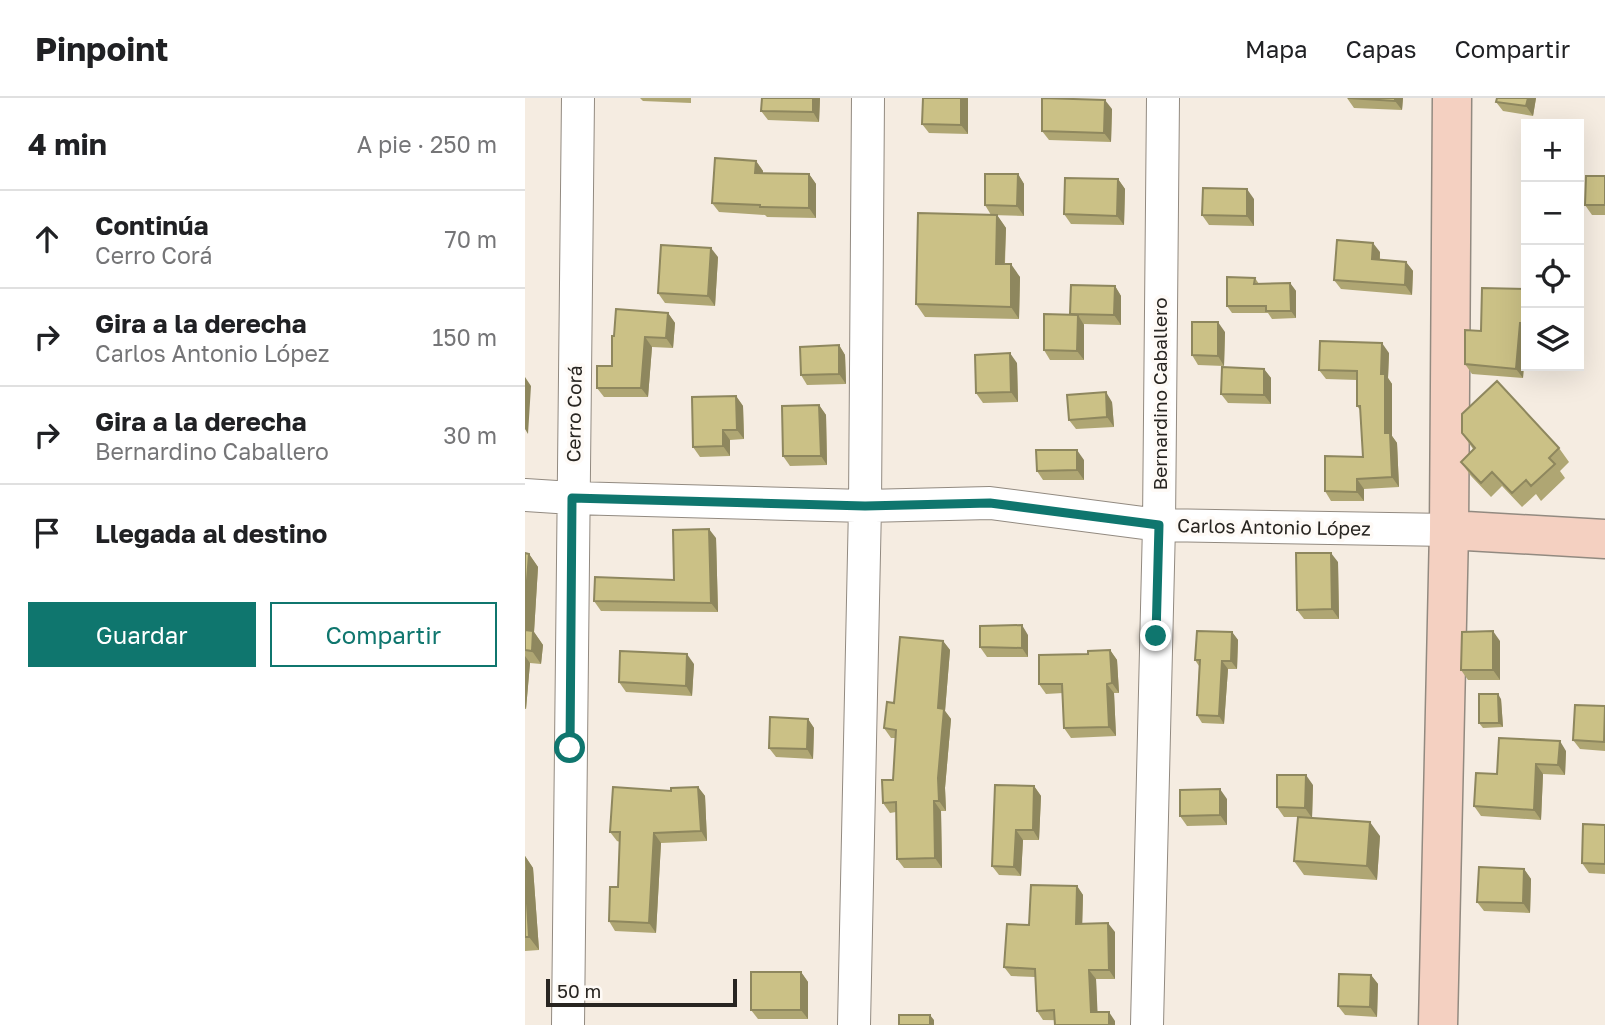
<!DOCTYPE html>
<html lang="es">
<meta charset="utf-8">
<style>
body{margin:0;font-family:"Golos Text",sans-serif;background:#f6f6f6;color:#202124}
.controls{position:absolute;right:21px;top:21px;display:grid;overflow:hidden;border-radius:0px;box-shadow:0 7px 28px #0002}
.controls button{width:63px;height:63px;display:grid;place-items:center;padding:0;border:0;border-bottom:2px solid #e0e0e0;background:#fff;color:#202124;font:35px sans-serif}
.scale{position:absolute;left:21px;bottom:18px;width:191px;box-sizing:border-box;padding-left:7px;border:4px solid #282521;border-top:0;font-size:19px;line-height:24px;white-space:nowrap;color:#282521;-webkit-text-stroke:5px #fefaf6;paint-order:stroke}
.stop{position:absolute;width:21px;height:21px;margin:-16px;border:5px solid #0f766e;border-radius:50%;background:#fff}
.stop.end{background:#0f766e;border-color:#fff;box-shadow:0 2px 7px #0008}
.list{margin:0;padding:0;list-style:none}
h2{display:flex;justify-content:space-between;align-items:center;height:91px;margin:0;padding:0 28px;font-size:30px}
h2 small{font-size:23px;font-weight:400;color:#757577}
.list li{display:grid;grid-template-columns:46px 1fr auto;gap:21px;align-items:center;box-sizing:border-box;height:98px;padding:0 28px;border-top:2px solid #e0e0e0}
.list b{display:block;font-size:26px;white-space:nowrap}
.list p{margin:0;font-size:23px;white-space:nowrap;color:#757577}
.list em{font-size:23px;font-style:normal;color:#757577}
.actions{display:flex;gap:14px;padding:21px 28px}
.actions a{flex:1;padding:16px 0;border:2px solid #0f766e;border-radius:0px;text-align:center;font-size:24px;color:#0f766e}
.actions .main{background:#0f766e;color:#fff}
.icon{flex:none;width:38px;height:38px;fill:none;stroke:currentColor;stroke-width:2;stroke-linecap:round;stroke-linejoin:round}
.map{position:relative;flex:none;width:1080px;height:927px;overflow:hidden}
header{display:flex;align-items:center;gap:42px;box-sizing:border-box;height:98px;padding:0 35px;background:#fff;border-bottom:2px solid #e0e0e0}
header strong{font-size:33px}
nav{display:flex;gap:38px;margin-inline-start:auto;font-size:24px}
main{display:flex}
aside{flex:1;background:#fff}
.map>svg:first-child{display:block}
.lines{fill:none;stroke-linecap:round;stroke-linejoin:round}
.street-casing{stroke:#928a80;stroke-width:34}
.secondary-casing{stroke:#928a80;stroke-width:41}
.street{stroke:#fff;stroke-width:32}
.secondary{stroke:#f4d0c1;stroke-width:38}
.wall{fill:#afa673}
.shaded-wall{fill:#8e875e}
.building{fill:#cbc186;stroke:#8e875e;stroke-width:2}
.route{stroke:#0f766e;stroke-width:9}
.labels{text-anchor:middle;stroke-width:7;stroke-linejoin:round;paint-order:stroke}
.street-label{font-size:19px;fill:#282521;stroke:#fefaf6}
</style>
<header>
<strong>Pinpoint</strong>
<nav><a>Mapa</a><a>Capas</a><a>Compartir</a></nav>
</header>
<main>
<aside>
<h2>4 min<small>A pie · 250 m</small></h2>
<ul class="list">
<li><svg class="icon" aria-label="ahead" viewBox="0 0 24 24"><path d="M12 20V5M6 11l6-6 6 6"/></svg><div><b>Continúa</b><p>Cerro Corá</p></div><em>70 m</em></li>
<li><svg class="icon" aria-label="right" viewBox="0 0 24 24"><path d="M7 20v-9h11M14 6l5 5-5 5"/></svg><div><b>Gira a la derecha</b><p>Carlos Antonio López</p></div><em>150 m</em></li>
<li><svg class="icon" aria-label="right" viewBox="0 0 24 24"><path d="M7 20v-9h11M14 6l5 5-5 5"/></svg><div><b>Gira a la derecha</b><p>Bernardino Caballero</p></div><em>30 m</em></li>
<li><svg class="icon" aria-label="arrive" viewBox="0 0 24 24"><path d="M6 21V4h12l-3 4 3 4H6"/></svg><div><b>Llegada al destino</b></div></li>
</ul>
<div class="actions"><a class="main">Guardar</a><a>Compartir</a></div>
</aside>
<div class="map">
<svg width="1080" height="927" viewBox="0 0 1080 927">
<rect width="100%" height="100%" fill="#f5ece1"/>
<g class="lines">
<g class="street-casing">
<path id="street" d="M0,397l47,3 293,8 125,-3 169,22 290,5
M43,927l10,-927
M329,927l11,-519 3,-408
M622,927l12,-500 4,-427"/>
</g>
<g class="secondary-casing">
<path id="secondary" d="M924,432l156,9
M913,927l11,-495 3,-432"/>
</g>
<use href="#street" class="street"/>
<use href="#secondary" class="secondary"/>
</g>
<path class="wall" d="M115,0h51v5l-48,-2z
M237,0h58l-1,24 -51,-2 -7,-9z
M398,0h45v36l-39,-1 -7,-9z
M822,0h56l-1,12 -48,-2z
M1011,0l-3,18 -30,-5 -7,-9z
M587,11l-1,33 -62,-2 -7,-9z
M231,63l7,10v2l46,1 7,10v34l-49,-1 -2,-2 -46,-3 -7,-9z
M493,76l6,10v32l-33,-1 -6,-10z
M1080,78v39h-13l-7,-10z
M593,81l7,10 -1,36 -53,-1 -7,-10z
M729,101v27l-45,-1 -7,-10z
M472,117l9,13 -1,36 15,13 -1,42 -94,-2 -9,-13z
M855,154v8l26,2 7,9 -1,24 -71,-6 -7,-9z
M193,159l-3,49 -50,-3 -7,-10z
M730,180l4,6 31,-1 6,8v27l-24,1 -4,-6h-36l-5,-7z
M590,188l6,10v29l-37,-1v36h-34l-6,-10 26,-35z
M1001,191v49l-3,40 -51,-4 -7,-10 16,-33z
M143,215l7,10 -2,25 -21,-1 -4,50h-44l-7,-9 15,-22 2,-30z
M700,234l-1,34 -26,-1 -6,-10z
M314,247l6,10 1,29 -39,1 -6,-10z
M864,255l-1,25 4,6v52l5,7 2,44 -35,2v12h-33l-6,-10 38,-34 -3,-47 -3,-4v-26l-31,-1 -7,-9z
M492,265l1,39 -35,1 -7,-10z
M739,271l7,9v26l-43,-1 -7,-9z
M211,298l7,10 1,33 -14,1v16l-30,1 -7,-10z
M587,304l2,25 -38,2 -7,-9z
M294,307l7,10 1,50 -37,1 -7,-10z
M937,335l97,15 10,14 -9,9 5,7 -24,23 -5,-7 -14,13 -20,-21 -11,11 -20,-21 -10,-14 12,-13z
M559,362v20h-41l-6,-9z
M191,440l2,74 -117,-1 -7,-10 80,-21z
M0,455l4,1 9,13 -4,65 9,13 -2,19 -11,-1 -4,46h-1z
M813,464l1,57h-35l-7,-9z
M707,534l6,8 -1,29h-9l-4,55 -22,-1 -5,-8 2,-49 -4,-6z
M503,537v22h-41l-7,-10z
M418,543l7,9 -5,61 6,8 -6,69 1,23h-5l1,57h-38l-7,-9 -1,-47 -6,1 -7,-10 10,-23 3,-42h-5l-7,-10 10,-25z
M975,543v39h-32l-7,-10z
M585,552l7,10 2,33h-5l2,43 -45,2 -7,-10 -1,-35 -17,1 -7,-10 49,-30z
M169,566l-2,32 -66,-4 -7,-10z
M976,601l2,28 -20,1 -4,-5z
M1080,608v45l-25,-2 -7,-9z
M283,621l6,9 -1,31 -37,-2 -7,-9z
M1041,653l-1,24 -22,-1 -2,46 -60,-4 -7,-10 23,-32z
M788,687l-1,33 -13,-1 81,19 -3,44 -73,-5 -10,-14 4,-44h-14l-7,-10z
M509,688l7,10 -2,44h-16l-2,36 -22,-1 -7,-9z
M173,689l7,9 2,45 -46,2 -5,90 -41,-2 -6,-10 9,-34 2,-45 -3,-1 -7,-9 61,-41z
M702,701v26l-40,1 -7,-10z
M1080,727v49l-16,-1 -7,-10z
M0,758l8,12 6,82 -14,1z
M999,771l7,10 -1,34 -46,-2 -7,-9z
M552,788l6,9 -1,29 33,8v47h-19l1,33 18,9 -72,-1 -6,-9 -2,-34 -24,-1 -7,-9 25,-42z
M276,874l7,10v37h-50l-7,-9z
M846,877l7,9 -1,33 -32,-2 -7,-9z"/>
<path class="shaded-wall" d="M288,0h7l-1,24 -6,-10z
M436,0h7v36l-7,-9z
M870,0h8l-1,12 -7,-9z
M1003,0h8l-3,18 -7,-10z
M580,2l7,9 -1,33 -7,-9z
M231,63l7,10 -1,11 -7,-9z
M284,76l7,10v34l-7,-10z
M493,76l6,10v32l-7,-10z
M593,81l7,10 -1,36 -7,-9z
M722,91l7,10v27l-7,-10z
M472,117l9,13 -2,48 -8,-12z
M848,145l7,9 -1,17 -7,-10z
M186,150l7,9 -3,49 -7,-10z
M881,164l7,9 -1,24 -7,-10z
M486,166l9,13 -1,42 -8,-12z
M765,185l6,8v27l-5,-7z
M590,188l6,10v29l-7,-10z
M143,215l7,10 -2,25 -7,-10z
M553,217l6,10v35l-7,-9z
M693,224l7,10 -1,34 -6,-10z
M995,225l6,9 -3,46 -7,-9z
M120,239l7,10 -4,50 -7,-9z
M857,245l7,10 -1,25 4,6v52l5,7 2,44 -7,-10 -7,-44 -4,-59z
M314,247l6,10 1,29 -7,-10z
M485,255l7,10 1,39 -7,-10z
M739,271l7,9v26l-7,-9z
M0,279l6,9 -3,48 -3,-5z
M581,294l6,10 2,25 -7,-10z
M211,298l7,10 1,33 -7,-9z
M294,307l7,10 1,50 -6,-9z
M198,332l7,10v16l-7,-10z
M552,352l7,10v20l-7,-10z
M832,381l7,10v12l-7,-9z
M184,431l7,9 2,74 -7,-9z
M806,455l7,9 1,57 -7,-10z
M4,456l9,13 -4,65 9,13 -2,19 -9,-13 -7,-18v-26z
M497,527l6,10v22l-6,-9z
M968,533l7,10v39l-7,-10z
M707,534l6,8 -1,29 -6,-8z
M418,543l7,9 -5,61 6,8 -6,69 1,23 -7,-10 -1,-23v-70z
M585,552l7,10 2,33 -7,-10z
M162,556l7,10 -2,32 -6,-10z
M0,558l5,7 -4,46 -1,-2z
M697,563l6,8 -4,55 -5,-8z
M582,586l7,9 2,43 -7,-9z
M973,596l3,5 2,28 -4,-4z
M283,621l6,9 -1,31 -6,-10z
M1035,643l6,10 -1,24 -7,-10z
M1011,666l7,10 -2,46 -7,-10z
M781,677l7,10 -1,33 -7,-10z
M509,688l7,10 -2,44 -6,-10z
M173,689l7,9 2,45 -6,-10z
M695,691l7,10v26l-7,-10z
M409,703l7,10 1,57 -7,-10z
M845,724l10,14 -3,44 -10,-14z
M491,732l7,10 -2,36 -7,-9z
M129,735l7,10 -5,90 -7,-10z
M0,758l8,12 6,82 -10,-13z
M999,771l7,10 -1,34 -7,-10z
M552,788l6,9 -1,38 -6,-9z
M583,825l7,9v47l-6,-9z
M564,872l7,9 2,42 -7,-9z
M276,874l7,10v37l-7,-9z
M846,877l7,9 -1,33 -7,-10z
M584,914l6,9v4h-6z
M405,917l4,5v5h-4z"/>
<path class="building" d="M237,0h51v14l-52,-1z
M398,0h38v27l-39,-1z
M517,0l63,2 -1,33 -62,-2z
M823,0h47v3z
M972,0h31l-2,8 -30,-4z
M190,60l41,3 -1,12 54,1v34l-49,-1v-2l-48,-2z
M460,76h33l-1,32 -32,-1z
M1061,78h19v29h-20z
M540,80l53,1 -1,37 -53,-2z
M678,90l44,1v27l-45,-1z
M393,115l79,2 -1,49h15v43l-95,-3z
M812,142l36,3 -1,16 34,3 -1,23 -71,-5z
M136,147l50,3 -3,48 -50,-3z
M702,179l28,1 -1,6 36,-1 1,28h-25v-5h-39z
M546,187l44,1 -1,29 -44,-1z
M957,190l44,1v34h-6l-4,46 -51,-5v-34l16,1z
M91,211l52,4 -2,25 -21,-1 -4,51h-44v-22h15v-30h2z
M519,216l34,1 -1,36 -33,-1z
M667,224h26v34l-26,-1z
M795,243l62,2 -1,31h4v59h5l2,44 -35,2v13l-32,-1v-35l38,1 -3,-51h-3v-35l-38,-1z
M314,247v29l-38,1 -1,-28z
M485,255l1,39 -35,1 -1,-38z
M697,269l42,2v26l-43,-1z
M972,283l62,67 -10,10 6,6 -24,22 -5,-6 -14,13 -20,-21 -11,11 -20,-21 14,-14 -13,-15v-19z
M581,294l1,25 -38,3 -2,-25z
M211,298l1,34h-14v16l-30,1 -1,-50z
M294,307l2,51h-38l-1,-50z
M511,352h41v20l-40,1z
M184,431l2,74 -117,-2 1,-24 79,3 -1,-50z
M0,455l4,1 -4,53z
M771,455h35l1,56 -35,1z
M497,527v23l-42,-1v-21z
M0,532l8,1 -1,20 -7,-1z
M672,533l35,1 -1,29h-9l-3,55 -22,-1 3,-55h-5z
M968,533v39h-32l1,-38z
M375,539l43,4 -5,67 6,1 -6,69 1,23h-5l1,57 -38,1 -1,-57 -13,1 -1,-23h11l3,-50 -12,-2 3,-26 7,1z
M585,552l2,33 -5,1 2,43 -45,1 -2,-44h-23v-29l49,-1v-3z
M95,553l67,3 -1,32 -67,-4z
M954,596h19l1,29h-20z
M1050,607l30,1 -1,36 -31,-2z
M245,619l38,2 -1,30 -38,-1z
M974,640l61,3 -2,24 -22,-1 -2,46 -60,-4 2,-33 21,1z
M752,677h29l-1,33 -28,-1z
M470,687l39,1 -1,44h-17l-2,37 -22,-1z
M88,689l58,4v-3l27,-1 3,44 -47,2 -5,90 -40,-2 1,-34h8l2,-55h-10z
M695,691v26l-40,1v-26z
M773,719l72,5 -3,44 -73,-5z
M1058,726l22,1v39l-23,-1z
M954,769l45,2 -1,34 -46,-1z
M0,772l4,67h-4z
M506,787l46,1 -1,38 32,-1 1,47h-20l2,42h18v13h-54l-1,-15 -17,1 -2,-42 -31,-2 3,-43 22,1z
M226,874h50v38h-50z
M814,876l32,1 -1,32 -32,-1z
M374,917h31v10h-31z"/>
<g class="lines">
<path class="route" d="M45,650l2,-250 293,8 125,-3 169,22 -3,111"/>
</g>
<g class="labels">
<g class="street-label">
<text transform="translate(635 296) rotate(-90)" y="7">Bernardino Caballero</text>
<text transform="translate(49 316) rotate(-89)" y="7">Cerro Corá</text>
<text transform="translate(749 429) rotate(1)" y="7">Carlos Antonio López</text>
</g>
</g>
</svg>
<div class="controls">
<button>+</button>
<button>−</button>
<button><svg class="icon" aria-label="locate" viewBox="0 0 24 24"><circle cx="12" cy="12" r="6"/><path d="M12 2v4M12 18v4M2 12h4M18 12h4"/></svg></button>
<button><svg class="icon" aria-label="layers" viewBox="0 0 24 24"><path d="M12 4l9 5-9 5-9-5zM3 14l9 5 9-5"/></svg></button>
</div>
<div class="scale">50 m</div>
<div class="stop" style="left:45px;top:650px"></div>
<div class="stop end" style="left:631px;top:538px"></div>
</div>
</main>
